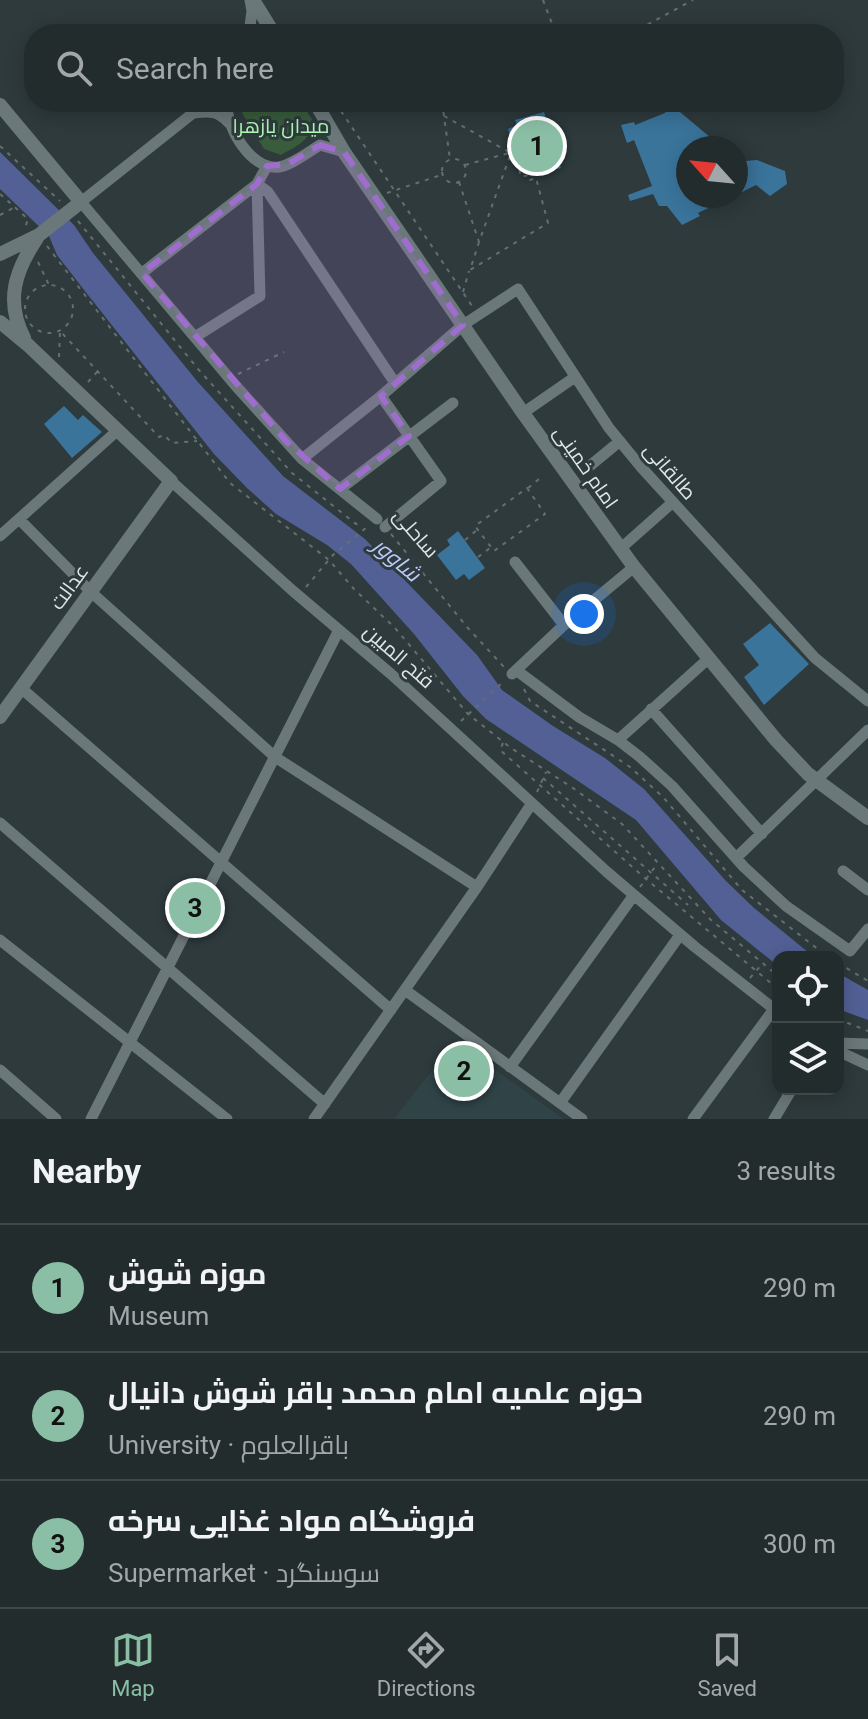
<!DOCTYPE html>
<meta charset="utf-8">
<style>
body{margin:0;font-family:Roboto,Cairo,sans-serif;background:#2a3435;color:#f1f3f6}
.controls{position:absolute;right:24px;bottom:24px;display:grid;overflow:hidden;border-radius:16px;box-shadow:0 4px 20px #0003}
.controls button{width:72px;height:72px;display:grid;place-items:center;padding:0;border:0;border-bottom:2px solid #3f4849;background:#222c2d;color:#f1f3f6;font:40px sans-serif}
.compass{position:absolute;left:676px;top:136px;width:72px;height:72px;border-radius:50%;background:#222c2d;box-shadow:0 4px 20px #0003;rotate:297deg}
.you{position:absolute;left:584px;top:614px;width:28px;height:28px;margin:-20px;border:6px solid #fff;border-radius:50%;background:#1a73e8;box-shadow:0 0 0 12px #1a73e833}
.badge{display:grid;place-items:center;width:52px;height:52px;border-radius:50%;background:#8abfa5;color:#111;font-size:26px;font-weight:700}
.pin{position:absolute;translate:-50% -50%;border:4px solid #fff;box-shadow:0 2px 8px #0006}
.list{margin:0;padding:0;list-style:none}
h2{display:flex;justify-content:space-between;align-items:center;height:104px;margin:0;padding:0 32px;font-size:34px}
h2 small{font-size:26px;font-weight:400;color:#a2a7aa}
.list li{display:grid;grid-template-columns:52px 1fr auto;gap:24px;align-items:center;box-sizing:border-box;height:128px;padding:0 32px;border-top:2px solid #3f4849}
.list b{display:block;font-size:30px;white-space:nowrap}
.list p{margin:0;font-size:26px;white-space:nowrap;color:#a2a7aa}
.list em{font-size:26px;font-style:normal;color:#a2a7aa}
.icon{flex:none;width:44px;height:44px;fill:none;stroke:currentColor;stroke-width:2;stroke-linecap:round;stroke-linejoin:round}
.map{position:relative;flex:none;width:868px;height:1119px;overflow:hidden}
.search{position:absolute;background:#222c2d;box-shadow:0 4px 20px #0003;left:24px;right:24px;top:24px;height:88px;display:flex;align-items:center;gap:20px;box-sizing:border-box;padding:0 28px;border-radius:32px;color:#a2a7aa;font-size:30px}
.sheet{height:488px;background:#222c2d}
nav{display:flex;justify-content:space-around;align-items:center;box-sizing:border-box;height:112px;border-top:2px solid #3f4849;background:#222c2d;font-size:22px;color:#a2a7aa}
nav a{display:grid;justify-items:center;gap:4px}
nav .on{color:#8abfa5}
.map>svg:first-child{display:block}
.built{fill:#304448}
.green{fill:#385c3c}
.water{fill:#526095}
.building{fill:#3a749b}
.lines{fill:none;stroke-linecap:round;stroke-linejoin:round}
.path{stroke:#656f71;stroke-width:2;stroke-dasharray:4 6;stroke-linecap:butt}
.minor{stroke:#6b787a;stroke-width:11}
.tertiary{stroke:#6b787a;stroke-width:14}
.marked{fill:#9e6dcd;fill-opacity:0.2;stroke:#9e6dcd;stroke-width:6;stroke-dasharray:16 10;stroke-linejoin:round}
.labels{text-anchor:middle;stroke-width:6;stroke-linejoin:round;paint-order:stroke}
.park-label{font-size:20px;fill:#aef8b5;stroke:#2e3a3c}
.street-label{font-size:20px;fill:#dfe7e8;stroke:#2e3a3c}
.water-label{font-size:22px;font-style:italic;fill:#bbcafa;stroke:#2e3a3c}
</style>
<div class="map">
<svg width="868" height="1119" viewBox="0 0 868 1119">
<rect width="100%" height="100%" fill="#2e3a3c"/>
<path class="built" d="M455,1041l109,78h-170z"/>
<path class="green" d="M301,102l12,19c-2,20 -17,25 -32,34l-17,-6 -28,-46z"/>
<path class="water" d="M0,152l74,73 19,28 104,128 86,95 82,63 112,116 25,35 51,36 52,32 39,31 82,92 27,26 61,50h-36v9l-57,-46 -85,-100 -150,-101 -23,-23 -49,-62 -63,-70 -24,-19 -51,-31 -29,-26 -33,-34 -126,-159 -31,-40 -8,-19 -49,-47z
M838,973l30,17v30l-30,-11z"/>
<path class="building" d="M669,108l11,4 43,36h-35v48h45l-35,17 2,3 -18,9 -15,-19h-8l-6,-12 -23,7 -2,-6 24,-9 -18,-46 -7,3 -6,-18 13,-3 1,3 30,-12z
M544,112l17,56 -29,8 -2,-5 -7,3 -5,-31 -7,-3 -3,-11 9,-4 -2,-5z
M736,157l9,4 12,-1 28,11 2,13 -17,12 -14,-11 -20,10z
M64,406l14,14 5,-5 19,17 -30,26 -28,-34z
M458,531l27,37 -16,12 -5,-6 -8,6 -19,-25 13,-10 -3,-5z
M770,623l39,41 -45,41 -20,-28 15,-12 -16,-21z"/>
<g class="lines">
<path class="path" d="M543,0l13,34
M630,34l63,-34
M442,102l8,57
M341,111l131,195
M444,116l65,36
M0,146l60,55
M442 171a12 12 0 1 1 24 0a12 12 0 1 1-24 0Z
M465,165l44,-12
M459,182l20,60 32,-89
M387,193l54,-18
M0,194l28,25 -3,9
M0,215l13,-7
M78,221l120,148 94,104 64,51 5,-2
M479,242l-9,28 78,-47 -12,-45 -6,2 -1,-5 -8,2 -6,-25
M47,246l183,237 99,77 25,29 41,39 73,86 43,34 62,40 49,36 88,95 68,57
M38,262l11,23
M25 309a24 24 0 1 1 48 0a24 24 0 1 1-48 0Z
M463,292l6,-21
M59,357l1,-26 99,106 5,-2 8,8 25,-2
M238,374l46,-22
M88,382l9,-10
M527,488l18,26 -51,37 -19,-25z
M528,488l11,-9
M391,534l76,93 37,40
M465,540l12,-10
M478,557l12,-9
M306,587l27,-32 34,-28
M524,689l6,12 100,66 33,30 79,93 86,67
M461,721l42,-39
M503,743l-3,7 146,129 132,110
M543,778l145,127
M537,792l9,-20
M640,887l18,-24
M838,963l30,18
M750,978l12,-14
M838,1019l30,12"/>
<path class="minor" d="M249,34l3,-23 -2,-11
M207,102l-126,100 154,183 67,74 75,60
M227,102c-2,24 24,69 52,65 14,-3 28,-14 41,-22l24,7
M194,113c16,-2 24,-2 35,10
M257,184l11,8 127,191
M142,273l115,-89 10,-18
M195,337l65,-41 -3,-112
M381,396l60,85 -56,46
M523,413l52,-36
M302,459l79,-63 82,-71 55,-36 91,139 32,39 174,191 53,43
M591,465l29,-24
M171,481l122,110 98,83 216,198 88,75 83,65
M340,489l113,-86
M19,519l72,73 184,165 202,130
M0,536l118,-106
M620,549l53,-47
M515,562l49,63
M516,670l63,47 39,23 22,17 32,29 72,81 42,39 64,45 18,-22
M512,674l52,-49 70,-58
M21,688l370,322
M651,709l111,125
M618,740l90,-81
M0,823l325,281
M736,858l132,-128
M843,871l25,19
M0,940l227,179
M405,990l177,129
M838,1043l30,1
M838,1051l30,14
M510,1067l124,-172
M0,1070l56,49
M560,1103l120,-168
M91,1119l248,-489
M314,1119l163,-232 55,-84
M693,1119l81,-110
M774,1119l18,-30"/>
<path class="tertiary" d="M253,0l21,34
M315,102l29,50 179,261 111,154 142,173 32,34 60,44
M0,105l81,97 -42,33 -39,19
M0,322l28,23 143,136 -171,236
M24,338c-19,-37 -9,-67 13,-100"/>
</g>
<path class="marked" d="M320,145l24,7 119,173 -82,71 28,40 -69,53 -54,-48 -144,-168 115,-89 10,-18 21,-2z"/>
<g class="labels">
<g class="park-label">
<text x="281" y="133">میدان یازهرا</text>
</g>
<g class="street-label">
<text transform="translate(586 467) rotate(55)" y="7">امام خمینی</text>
<text transform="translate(670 471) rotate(49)" y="7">طالقانی</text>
<text transform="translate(416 533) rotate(49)" y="7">ساحلی</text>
<text transform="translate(69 587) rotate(-54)" y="7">عدالت</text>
<text transform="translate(399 656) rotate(41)" y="7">فتح المبین</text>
</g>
<g class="water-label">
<text transform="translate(397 559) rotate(40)" y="8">شاوور</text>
</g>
</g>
</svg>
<div class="controls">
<button><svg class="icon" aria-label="locate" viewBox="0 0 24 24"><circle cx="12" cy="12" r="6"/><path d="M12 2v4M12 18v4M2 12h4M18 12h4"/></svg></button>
<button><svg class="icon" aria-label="layers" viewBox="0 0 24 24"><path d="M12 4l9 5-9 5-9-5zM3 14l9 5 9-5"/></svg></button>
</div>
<svg class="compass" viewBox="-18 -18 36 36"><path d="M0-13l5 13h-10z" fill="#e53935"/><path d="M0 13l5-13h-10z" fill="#a2a7aa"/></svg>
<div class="you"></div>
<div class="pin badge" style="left:537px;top:146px">1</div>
<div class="pin badge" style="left:464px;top:1071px">2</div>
<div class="pin badge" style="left:195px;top:908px">3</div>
<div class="search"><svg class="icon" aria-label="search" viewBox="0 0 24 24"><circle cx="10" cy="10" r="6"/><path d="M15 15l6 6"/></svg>Search here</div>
</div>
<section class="sheet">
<h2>Nearby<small>3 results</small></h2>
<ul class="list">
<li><span class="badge">1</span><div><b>موزه شوش</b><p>Museum</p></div><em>290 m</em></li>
<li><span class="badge">2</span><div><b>حوزه علمیه امام محمد باقر شوش دانیال</b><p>University · باقرالعلوم</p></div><em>290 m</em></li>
<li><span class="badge">3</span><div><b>فروشگاه مواد غذایی سرخه</b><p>Supermarket · سوسنگرد</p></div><em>300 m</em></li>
</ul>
</section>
<nav>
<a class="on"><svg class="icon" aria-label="map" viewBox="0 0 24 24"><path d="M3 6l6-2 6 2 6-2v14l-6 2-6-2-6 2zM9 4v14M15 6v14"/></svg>Map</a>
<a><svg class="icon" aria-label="directions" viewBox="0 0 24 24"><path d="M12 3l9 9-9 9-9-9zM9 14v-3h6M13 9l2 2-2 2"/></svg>Directions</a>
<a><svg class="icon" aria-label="saved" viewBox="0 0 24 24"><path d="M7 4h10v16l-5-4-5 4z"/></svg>Saved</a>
</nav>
